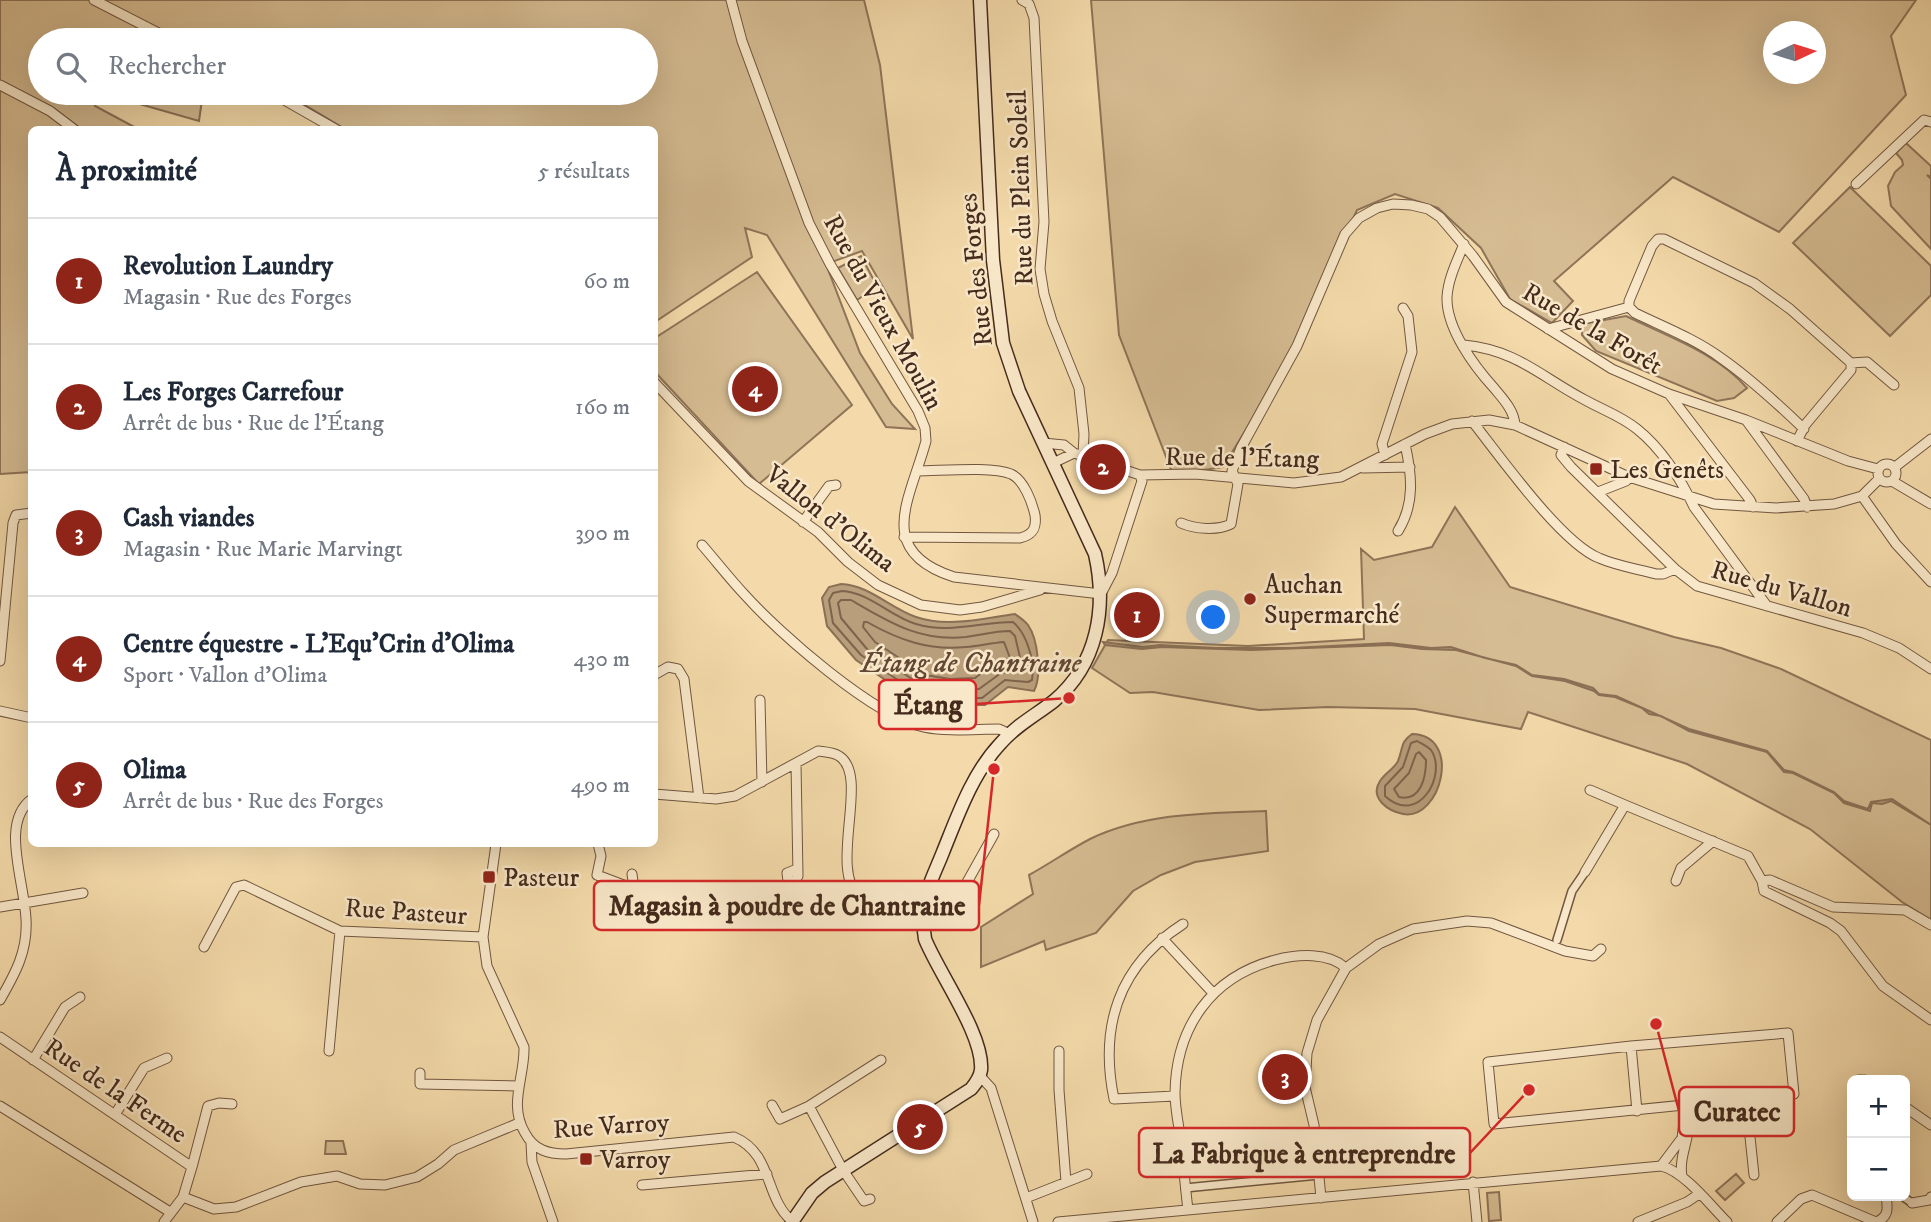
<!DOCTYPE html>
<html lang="fr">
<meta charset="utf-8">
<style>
body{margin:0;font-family:"IM FELL DW Pica",serif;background:#f6f6f7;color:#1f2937}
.controls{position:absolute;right:21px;bottom:21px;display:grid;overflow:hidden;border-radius:10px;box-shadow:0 7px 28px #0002}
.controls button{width:63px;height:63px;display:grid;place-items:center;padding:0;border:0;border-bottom:2px solid #e0e1e3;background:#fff;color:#1f2937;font:35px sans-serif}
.compass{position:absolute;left:1763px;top:21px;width:63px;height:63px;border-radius:50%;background:#fff;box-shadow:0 7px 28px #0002;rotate:86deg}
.you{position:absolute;left:1214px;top:618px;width:24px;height:24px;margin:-18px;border:5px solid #fff;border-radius:50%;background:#1a73e8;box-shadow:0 0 0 10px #1a73e833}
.badge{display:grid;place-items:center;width:46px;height:46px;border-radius:50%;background:#8f2418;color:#fff;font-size:23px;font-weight:700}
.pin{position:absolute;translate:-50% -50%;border:4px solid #fff;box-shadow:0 2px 7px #0006}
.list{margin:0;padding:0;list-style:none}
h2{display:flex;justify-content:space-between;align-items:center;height:91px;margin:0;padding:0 28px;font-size:30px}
h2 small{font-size:23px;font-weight:400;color:#747a83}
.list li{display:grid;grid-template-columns:46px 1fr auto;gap:21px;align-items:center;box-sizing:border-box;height:126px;padding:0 28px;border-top:2px solid #e0e1e3}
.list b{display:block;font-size:26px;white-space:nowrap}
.list p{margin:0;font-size:23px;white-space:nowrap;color:#747a83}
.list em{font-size:23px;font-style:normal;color:#747a83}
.icon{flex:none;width:38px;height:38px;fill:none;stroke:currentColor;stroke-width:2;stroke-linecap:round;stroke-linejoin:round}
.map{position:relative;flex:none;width:1931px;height:1222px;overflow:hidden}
.search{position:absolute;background:#fff;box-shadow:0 7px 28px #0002;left:28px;top:28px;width:630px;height:77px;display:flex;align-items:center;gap:18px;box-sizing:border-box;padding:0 24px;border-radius:38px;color:#747a83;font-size:26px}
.panel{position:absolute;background:#fff;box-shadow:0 7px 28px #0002;left:28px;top:126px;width:630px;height:721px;border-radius:10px}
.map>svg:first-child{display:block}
.green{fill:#d6bc92;stroke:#8e7458;stroke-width:2;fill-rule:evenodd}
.water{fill:#b89e7a;stroke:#8a7055;stroke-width:2}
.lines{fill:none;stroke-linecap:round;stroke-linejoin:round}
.shore{stroke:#7e644c;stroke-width:2}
.pedestrian-casing{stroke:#715740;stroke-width:10}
.minor-casing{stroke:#715740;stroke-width:11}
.secondary-casing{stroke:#452b1d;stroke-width:15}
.pedestrian{stroke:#f8e7c8;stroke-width:7}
.minor{stroke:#f8e7c8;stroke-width:9}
.secondary{stroke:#f8e7c8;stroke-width:12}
.poi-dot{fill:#8f2418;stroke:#f8e7c8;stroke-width:2.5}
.labels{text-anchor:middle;stroke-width:5;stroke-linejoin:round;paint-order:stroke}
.street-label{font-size:26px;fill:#452b1d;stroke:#f8e7c8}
.poi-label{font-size:26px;fill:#452b1d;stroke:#f8e7c8;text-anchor:start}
.water-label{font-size:28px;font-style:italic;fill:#624834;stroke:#f8e7c8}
.leader{fill:none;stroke:#d62828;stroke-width:2.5}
.callout-dot{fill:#d62828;stroke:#f8e7c8;stroke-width:2.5}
.callout{fill:#f8e7c8;stroke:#d62828;stroke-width:2.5}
.callout-label{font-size:28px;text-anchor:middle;font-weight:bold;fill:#452b1d}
</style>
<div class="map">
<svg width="1931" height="1222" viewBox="0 0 1931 1222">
<rect width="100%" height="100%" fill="#f4daaa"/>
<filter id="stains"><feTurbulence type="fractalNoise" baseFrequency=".00286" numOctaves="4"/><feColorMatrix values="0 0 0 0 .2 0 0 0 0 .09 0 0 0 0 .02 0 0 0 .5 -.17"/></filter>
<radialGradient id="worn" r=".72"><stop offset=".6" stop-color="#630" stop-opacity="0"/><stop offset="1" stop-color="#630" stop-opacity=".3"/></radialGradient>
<path class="green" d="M0,0h864l16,65 33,274 -51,-88 -36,13 34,89 32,51 23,25 -29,-2 -119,-192 -22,-7 7,29 -97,65 -1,-192 -309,-1 -60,-36h361v-53h-606v53h57l-2,13 43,23 -106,1 -1,342 -31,2z
M1091,0h825l-25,36 15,59 -127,137 -106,-55 -119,104 19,20 -21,22 -42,-24 -29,-51 -43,-40 -43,-14 -38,16 -67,148 -67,109 -50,8 -54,-140zM1773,32h42v42h-42z
M101,93h102l-4,28z
M1906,143l25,23v11l-4,-2 4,4v70l-40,-43 -3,-20 7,-14 8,-7 -1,-5 -6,-7z
M1850,187l81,79v29l-41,41 -97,-93z
M861,256l16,30 -20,14 -19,-32z
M757,272l95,133 -93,79 -104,-112v-34z
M1626,316c41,20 91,37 121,72l-13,10 -17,3 -121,-50 -14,-16v-11z
M1455,507l55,80 164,50 47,11 60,21 150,71v180l-29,-18 -92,-73 -123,-65 -159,-52 -7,17 -106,-20 -87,-2 -69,3 -106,-18 -23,1 -38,-25 16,-28 140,6 116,-7 -3,-90 13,11 58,-13z
M1266,811l2,40 -73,11 -34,13 -28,16 -37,42 -50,17 -2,-9 -63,26v-40l52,-33 -4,-19c20,-11 40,-25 61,-36 54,-26 117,-26 176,-28z
M326,1141h17l3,13h-21z
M1736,1174l8,9 -19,17 -9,-9z
M1499,1192l2,28 -12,1 -2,-28z"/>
<path class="water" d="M841,584c28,1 49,24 75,33 32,11 68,1 99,-3 4,3 10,7 13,11 10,14 14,51 6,66l-26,-4 -23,18h-37l-33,-5 -59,-40 -29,-34 -5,-28 7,-11z
M1103,642l40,5 17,-2 55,3h77l97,-5 42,5 20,-1 34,11 31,7 16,10 32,4 29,9 6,6 17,2 73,33 78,22 17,19 9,2 41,20 10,9 24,8 3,-7 21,-3 39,26 -40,-24 -9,3 -10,-1 -2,8 -26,-8 -10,-10 -41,-20 -9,-1 -17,-20 -78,-21 -28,-15 -12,-2 -7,-6 -27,-11 -16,-2 -5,-4 -29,-10 -33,-5 -16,-10 -60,-16 -34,-1 -31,-4 -140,5 -89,-3 -20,2 -37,-4z
M1412,734c51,1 29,87 -9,80 -15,-3 -34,-16 -23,-33 5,-8 14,-12 18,-20 5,-12 2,-19 14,-27z"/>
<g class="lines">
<path class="shore" d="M842,591c27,1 49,26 74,33 33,10 64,-2 97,-2 14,12 22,39 19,58l-4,2 -23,-2 -23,18h-33l-32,-5 -56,-38 -28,-32 -4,-23 4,-7z
M841,600h10c38,22 69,42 115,37 15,-2 29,-6 44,-6l5,5 8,34 -3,2 -19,1 -22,16h-30l-28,-4 -54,-36 -26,-31 -3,-15z
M864,622h3c32,18 62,29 99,25 13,-1 25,-4 38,-5l6,16 -16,6 -19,14 -25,1 -25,-4 -50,-33 -12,-15z
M1417,741c5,3 10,5 14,9 17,25 -13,77 -46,46v-10l18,-19 8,-24z
M1419,752l7,8c0,17 -5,42 -27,37l-5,-8 15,-16 7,-19z"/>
<g class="pedestrian-casing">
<path id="pedestrian" d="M1557,940l15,-49 13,-19
M1185,1188l134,-13
M1902,1196l10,7"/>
</g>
<g class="minor-casing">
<path id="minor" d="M94,0l78,40
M731,0l11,41 67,182 21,41 88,147 7,17 1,13c-16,59 -52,110 28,136l147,17 11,-21 30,-92 -2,-6
M1022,0l7,4 5,14 10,204 -4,47 4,25 8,27 27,67 5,46 -1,22
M0,85l50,26 25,19
M272,93l65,37
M1856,184l68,-64 7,2
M1464,244c-7,17 -16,35 -17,53 -1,31 27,69 47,91 9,11 20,22 21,37
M1548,329l81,-22
M1464,345c53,5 77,32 121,55 18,10 36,16 52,29 24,19 44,50 57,78l73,99
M1851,363l16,-1 27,23
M654,382l94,99 70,51 30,30 30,23 43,20 39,5 22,-3 58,-17
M1669,394l81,106 3,7
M1746,420l58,79 3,8
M1472,421c27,34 89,122 127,137 18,8 39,11 57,16h7l12,-5 22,17 166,47 36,15 32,21
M1797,441l8,-16 46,-55v-7l-61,-54 -36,-26 -90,-44h-6l-6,7 -23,55v6l6,6c29,14 60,26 86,45 30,21 57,46 83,71
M1043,443l21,2 10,8 66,22 55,-1 99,9 47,-6 84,-43 27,-10 37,-4 26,5 114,52 85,27 62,4 58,-4 28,-8 17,-17
M1564,447l-3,8 10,12 104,102
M1385,455l-3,-11 30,-92 -4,-36 -5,-8
M1053,463l21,-10
M1878 473a9 9 0 1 1 18 0a9 9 0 1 1-18 0Z
M1895,467l36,-28
M1363,468l47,-1
M1892,481l39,23
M1598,492l28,-11 3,-4
M1862,496l34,48 35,38
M803,522l26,-36 7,-1
M1181,523c14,6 36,8 50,1l7,-40 -6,-13 9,-23 56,-102 48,-112 14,-16 18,-10 16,-4 18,1 17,4 12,8 33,39 33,46 106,67 57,25 77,26 102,41 30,8
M1398,531c17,-27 14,-56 7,-87
M904,537l116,1c12,-3 17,-9 15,-23 -3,-13 -11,-35 -24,-41 -19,-8 -71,-3 -93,-3
M702,545c14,16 27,33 42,49 35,39 130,123 180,133 24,5 51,2 75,2l11,5
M0,661l13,-138 3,-8 16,-2
M654,675l14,-8 10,2 6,10 15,119
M760,700l2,82
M0,711l32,7
M796,763l2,113 -4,6 -6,-1 -1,-8 10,-4
M654,794l62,5 19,-3 83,-45c7,1 15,1 21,5 32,20 -12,112 21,143 15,15 44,7 62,11
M1625,805l123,51 14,25 2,10 66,32 11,8 42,55 48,34
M496,844l-13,93 4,29 37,81c1,30 -16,57 1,86 9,17 23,21 41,21l168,-17c40,17 30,62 59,85
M598,844l3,12 -4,19 37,14 -2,-15
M1585,872l40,-67 -35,-15
M1676,881l5,-13 32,-27
M1762,881l8,-1 63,27 72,3 26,15
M925,899h29l7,-6 33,-59
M0,907l83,-14
M1162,938l51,55
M204,947l32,-60 8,-2 96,46 143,6
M0,1000c15,-26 28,-49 26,-81 -2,-40 -26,-97 6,-120
M1788,1033l6,61 -300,30 -6,-62 143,-16z
M0,1037l192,130 -9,30 -19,25
M1631,1046l6,65
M329,1051l11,-120
M1059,1051v39l7,92
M33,1060l32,-53 15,-10
M420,1073v11l99,2
M980,1076l11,12 42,134
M1858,1080h7
M1175,1096l-61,3c-15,-73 5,-134 69,-175
M1746,1099l8,76
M772,1105l8,14 29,-13 72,-46
M0,1106l170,106
M809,1106l34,64 21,31 6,-2
M1905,1107l26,18
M116,1113l28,-45 23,-10
M531,1143l1,19 21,60
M1661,1166l21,-28 3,-23
M192,1167l16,-61 11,-3 13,1
M1682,1177c-4,-26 12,-40 5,-71
M1473,1182l4,40
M642,1185l125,-11
M183,1197l31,12 22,-2 65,-25 36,-6 23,8 25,1 32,-8 21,-13 16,-14 65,-27
M1026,1198l61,-24
M1321,1198l-7,-73 -9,-38 2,-34 10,-33 29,-52 33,-24 34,-15 54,-8 24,2 74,28 28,5 8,-7
M1912,1203l17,-3 2,-3
M1188,1210c-3,-25 -5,-50 -8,-75 -2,-13 -5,-28 -5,-42 1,-66 36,-116 100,-133 23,-6 53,-8 71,8
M1058,1222l603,-56c23,5 49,39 66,56
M1638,1222l49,-20 12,-8
M1777,1222l24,-23 11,-4 64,27c13,-5 12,-14 10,-26"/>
</g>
<g class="secondary-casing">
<path id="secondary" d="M792,1222l20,-29 13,-11 146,-93c5,-6 9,-11 10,-19 3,-35 -42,-96 -56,-131 -1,-10 -4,-21 -2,-32 3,-18 13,-37 20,-55 15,-37 29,-78 57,-108 15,-18 36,-29 54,-43 44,-37 53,-94 41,-147l-76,-163 -16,-48 -10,-83 -13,-260"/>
</g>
<use href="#pedestrian" class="pedestrian"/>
<use href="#minor" class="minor"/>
<use href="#secondary" class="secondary"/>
</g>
<g class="poi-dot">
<rect x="1589" y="462" width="14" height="14" rx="3.5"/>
<circle cx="1250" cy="599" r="7"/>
<rect x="482" y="870" width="14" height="14" rx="3.5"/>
<rect x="579" y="1152" width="14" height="14" rx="3.5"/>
</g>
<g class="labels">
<g class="street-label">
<text transform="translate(1020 188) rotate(-92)" y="9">Rue du Plein Soleil</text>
<text transform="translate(975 270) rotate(-96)" y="9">Rue des Forges</text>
<text transform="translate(884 312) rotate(61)" y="9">Rue du Vieux Moulin</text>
<text transform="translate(1593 328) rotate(30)" y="9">Rue de la Forêt</text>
<text transform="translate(1242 457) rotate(1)" y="9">Rue de l'Étang</text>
<text transform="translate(831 518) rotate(38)" y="9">Vallon d'Olima</text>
<text transform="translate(1782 588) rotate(16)" y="9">Rue du Vallon</text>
<text transform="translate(406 911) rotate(4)" y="9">Rue Pasteur</text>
<text transform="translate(116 1090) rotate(34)" y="9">Rue de la Ferme</text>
<text transform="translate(611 1125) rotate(-4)" y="9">Rue Varroy</text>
</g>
<g class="poi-label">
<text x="1610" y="478">Les Genêts</text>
<text x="1264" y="593">Auchan<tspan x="1264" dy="30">Supermarché</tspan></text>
<text x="503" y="886">Pasteur</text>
<text x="600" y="1168">Varroy</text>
</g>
<g class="water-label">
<text x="971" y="672">Étang de Chantraine</text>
</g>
</g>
<path class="leader" d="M1069 698L976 704M994 769L979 905M1656 1024L1679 1111M1529 1090L1470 1153"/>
<g class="callout-dot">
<circle cx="1069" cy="698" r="7"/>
<circle cx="994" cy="769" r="7"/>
<circle cx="1656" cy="1024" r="7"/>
<circle cx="1529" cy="1090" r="7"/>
</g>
<g class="callout">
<rect x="879" y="680" width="97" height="49" rx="7"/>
<rect x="594" y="881" width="385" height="49" rx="7"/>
<rect x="1679" y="1087" width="115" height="49" rx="7"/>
<rect x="1139" y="1128" width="331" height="49" rx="7"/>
</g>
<g class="callout-label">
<text x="928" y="714">Étang</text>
<text x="787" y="915">Magasin à poudre de Chantraine</text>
<text x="1737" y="1121">Curatec</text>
<text x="1304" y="1163">La Fabrique à entreprendre</text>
</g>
<rect width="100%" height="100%" filter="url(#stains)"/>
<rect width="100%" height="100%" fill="url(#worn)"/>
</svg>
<div class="controls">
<button>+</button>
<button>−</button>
</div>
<svg class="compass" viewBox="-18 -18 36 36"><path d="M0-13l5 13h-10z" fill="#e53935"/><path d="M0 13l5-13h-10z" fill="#747a83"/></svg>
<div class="you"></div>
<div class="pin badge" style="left:1137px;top:615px">1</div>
<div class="pin badge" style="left:1103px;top:467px">2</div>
<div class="pin badge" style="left:1285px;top:1077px">3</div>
<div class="pin badge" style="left:755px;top:389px">4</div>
<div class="pin badge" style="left:920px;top:1127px">5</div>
<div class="search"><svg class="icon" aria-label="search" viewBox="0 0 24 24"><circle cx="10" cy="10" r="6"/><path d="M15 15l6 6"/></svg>Rechercher</div>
<section class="panel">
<h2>À proximité<small>5 résultats</small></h2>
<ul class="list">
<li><span class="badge">1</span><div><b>Revolution Laundry</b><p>Magasin · Rue des Forges</p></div><em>60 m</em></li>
<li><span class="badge">2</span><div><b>Les Forges Carrefour</b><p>Arrêt de bus · Rue de l'Étang</p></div><em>160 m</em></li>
<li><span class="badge">3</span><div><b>Cash viandes</b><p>Magasin · Rue Marie Marvingt</p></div><em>390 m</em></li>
<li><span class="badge">4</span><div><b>Centre équestre - L'Equ'Crin d'Olima</b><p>Sport · Vallon d'Olima</p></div><em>430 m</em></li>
<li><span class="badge">5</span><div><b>Olima</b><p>Arrêt de bus · Rue des Forges</p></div><em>490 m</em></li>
</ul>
</section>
</div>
